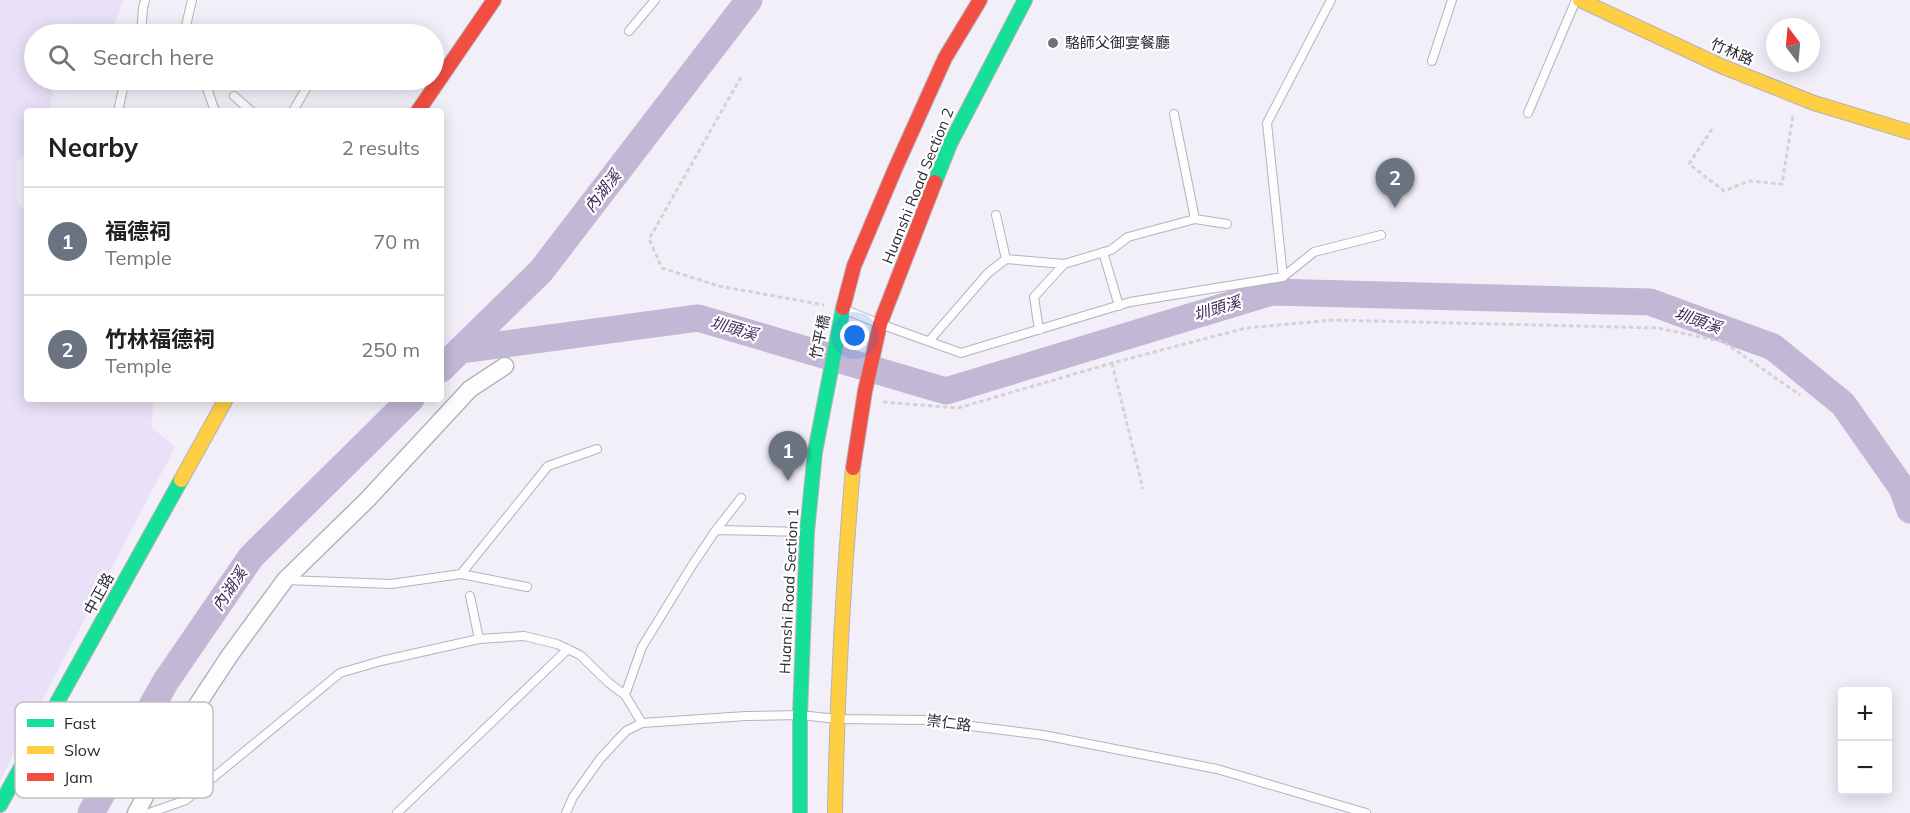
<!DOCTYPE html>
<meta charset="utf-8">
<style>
body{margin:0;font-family:Mulish,"Noto Sans TC",sans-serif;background:#f2f2f2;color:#202124}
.controls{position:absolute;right:18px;bottom:18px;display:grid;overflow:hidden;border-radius:6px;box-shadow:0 3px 15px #0003}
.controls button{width:54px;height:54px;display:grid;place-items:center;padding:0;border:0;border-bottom:2px solid #e0e0e0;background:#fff;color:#202124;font:30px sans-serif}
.compass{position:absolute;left:1766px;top:18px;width:54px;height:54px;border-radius:50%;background:#fff;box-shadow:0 3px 15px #0003;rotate:344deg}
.you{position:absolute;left:855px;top:336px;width:21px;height:21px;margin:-15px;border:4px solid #fff;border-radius:50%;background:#1a73e8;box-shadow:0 0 0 9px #1a73e833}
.badge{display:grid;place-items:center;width:39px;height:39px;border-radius:50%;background:#2563eb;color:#fff;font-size:20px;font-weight:700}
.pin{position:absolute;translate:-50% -50px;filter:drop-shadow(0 2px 3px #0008)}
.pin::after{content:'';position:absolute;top:32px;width:21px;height:18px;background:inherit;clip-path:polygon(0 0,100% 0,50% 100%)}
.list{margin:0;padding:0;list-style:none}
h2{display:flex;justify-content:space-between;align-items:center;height:78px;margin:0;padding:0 24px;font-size:26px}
h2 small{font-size:20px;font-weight:400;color:#757577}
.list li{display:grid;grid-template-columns:39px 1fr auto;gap:18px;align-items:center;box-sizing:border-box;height:108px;padding:0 24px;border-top:2px solid #e0e0e0}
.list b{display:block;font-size:22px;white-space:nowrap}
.list p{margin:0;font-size:20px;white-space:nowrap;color:#757577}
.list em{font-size:20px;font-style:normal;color:#757577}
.icon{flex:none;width:33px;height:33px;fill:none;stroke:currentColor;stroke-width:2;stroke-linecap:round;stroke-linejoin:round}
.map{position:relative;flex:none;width:1910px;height:813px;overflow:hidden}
.search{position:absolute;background:#fff;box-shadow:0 3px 15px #0003;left:24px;top:24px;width:420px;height:66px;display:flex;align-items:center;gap:15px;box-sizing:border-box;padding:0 21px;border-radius:33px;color:#757577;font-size:22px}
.panel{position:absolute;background:#fff;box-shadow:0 3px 15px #0003;left:24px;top:108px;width:420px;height:294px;border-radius:6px}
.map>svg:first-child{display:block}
.green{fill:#e9e1f8}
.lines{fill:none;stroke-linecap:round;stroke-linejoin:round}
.river{stroke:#c2b7d4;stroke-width:27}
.lane-casing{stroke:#b5b2bb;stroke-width:10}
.street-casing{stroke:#b5b2bb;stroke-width:19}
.fast-casing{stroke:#b5b2bb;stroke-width:16}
.slow-casing{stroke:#b5b2bb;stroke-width:16}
.jam-casing{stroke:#b5b2bb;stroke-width:16}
.path{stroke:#d3d2d6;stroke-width:3;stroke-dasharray:4.5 3;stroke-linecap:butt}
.lane{stroke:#fdfdfe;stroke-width:8}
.street{stroke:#fdfdfe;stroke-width:16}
.fast{stroke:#16e098;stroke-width:14}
.slow{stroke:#ffcf43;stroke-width:14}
.jam{stroke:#f24e42;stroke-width:14}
.poi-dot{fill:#726f78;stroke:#fff;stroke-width:2}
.labels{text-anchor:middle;stroke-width:4.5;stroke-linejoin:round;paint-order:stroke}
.poi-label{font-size:15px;fill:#2d2a32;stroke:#fff;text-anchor:start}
.street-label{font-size:15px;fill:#2d2a32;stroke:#fff}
.water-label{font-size:16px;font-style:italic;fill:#3e2859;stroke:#fff}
.key{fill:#fff;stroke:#c0bfc2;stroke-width:1.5}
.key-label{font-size:16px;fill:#2d2a32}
</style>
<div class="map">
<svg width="1910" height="813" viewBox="0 0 1910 813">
<rect width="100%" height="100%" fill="#f2eff9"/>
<path class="green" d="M0,0h123l-12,34h-77v46h22l-7,31h-22v39l-10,13v38l10,14v184h127l-3,28 24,20 -175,334z"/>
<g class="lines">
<path class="river" d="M460,350l238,-32 248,73 326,-99 378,10 123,45 70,57 59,84 8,22
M441,369l100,-98 208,-271
M91,813l75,-132 85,-124 160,-158"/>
<g class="lane-casing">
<path id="lane" d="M629,31l26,-31
M141,34l2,-26 2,-8
M184,34l8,-34
M1432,61l20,-61
M204,80l11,31
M234,96l17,15
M118,111l7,-31
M293,111l18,-31
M1528,113l48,-113
M996,215l10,44
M1195,219l32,5
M1103,252l16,54
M1283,277l-16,-154 64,-123
M846,310l34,14 81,29 169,-51 153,-25 31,-25 67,-17
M1039,330l-5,-33 30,-33
M929,341l59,-68 18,-14 58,5 47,-14 17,-13 67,-18 -21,-105
M716,530l25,-32
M461,574l66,13
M286,580l105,4 70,-10 87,-108 49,-17
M470,596l9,43
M625,695l17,-48 51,-83 23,-34 88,2
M149,813l37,-13 154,-127 41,-12 98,-22 45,-3 33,8 23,11 29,28 16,12 17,28
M397,813l171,-164
M566,813l7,-16 27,-38 26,-28 16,-8 104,-7 54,-1 37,4 87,1 119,15 174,34 149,44"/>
</g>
<g class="street-casing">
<path id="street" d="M136,813l48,-88 46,-70 55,-75 82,-80 103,-111 35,-23"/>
</g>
<g class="fast-casing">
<path id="fast" d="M935,182l15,-38 75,-144
M0,805l181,-325
M800,813v-98l7,-183 8,-80 28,-144"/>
</g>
<g class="slow-casing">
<path id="slow" d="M1580,0l141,66 93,37 96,29
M181,480l45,-81
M835,813c2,-115 8,-230 18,-345"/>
</g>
<g class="jam-casing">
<path id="jam" d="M418,111l76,-111
M843,308l11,-42 41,-97 50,-111 35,-58
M853,468l12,-77 15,-67 55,-142"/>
</g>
<path class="path" d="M741,77l-92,162 13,29 57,18 105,19
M1712,129l-23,35 35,27 25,-10 33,3 11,-69
M1112,363l31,126
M883,402l75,6 154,-45 134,-35 87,-8 325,8 66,14 76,53"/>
<use href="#lane" class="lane"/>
<use href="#street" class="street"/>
<use href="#fast" class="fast"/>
<use href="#slow" class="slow"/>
<use href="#jam" class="jam"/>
</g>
<circle class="poi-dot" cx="1053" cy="43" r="6"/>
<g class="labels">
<g class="poi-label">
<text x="1065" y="48">駱師父御宴餐廳</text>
</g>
<g class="street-label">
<text transform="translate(1732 52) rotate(23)" y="5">竹林路</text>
<text transform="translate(918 186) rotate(-68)" y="5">Huanshi Road Section 2</text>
<text transform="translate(820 337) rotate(-78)" y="5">竹平橋</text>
<text transform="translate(789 591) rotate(-87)" y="5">Huanshi Road Section 1</text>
<text transform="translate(99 594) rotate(-61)" y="5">中正路</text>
<text transform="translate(949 723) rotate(7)" y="5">崇仁路</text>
</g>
<g class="water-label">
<text transform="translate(602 191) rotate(-52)" y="6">內湖溪</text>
<text transform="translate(1217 308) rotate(-17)" y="6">圳頭溪</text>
<text transform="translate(1698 320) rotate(20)" y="6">圳頭溪</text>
<text transform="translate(734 328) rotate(16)" y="6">圳頭溪</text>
<text transform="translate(229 589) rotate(-56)" y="6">內湖溪</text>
</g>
</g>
<rect x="15" y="702" width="198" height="96" rx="9" class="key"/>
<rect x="27" y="719" width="27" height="8" fill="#16e098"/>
<rect x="27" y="746" width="27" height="8" fill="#ffcf43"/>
<rect x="27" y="773" width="27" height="8" fill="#f24e42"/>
<g class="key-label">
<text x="64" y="729">Fast</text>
<text x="64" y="756">Slow</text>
<text x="64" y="783">Jam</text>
</g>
</svg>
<div class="controls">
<button>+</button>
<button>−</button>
</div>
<svg class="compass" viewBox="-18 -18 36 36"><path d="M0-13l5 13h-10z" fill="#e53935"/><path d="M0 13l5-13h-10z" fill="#757577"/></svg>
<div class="you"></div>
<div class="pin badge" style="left:788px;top:481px;background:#6b7280">1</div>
<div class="pin badge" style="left:1395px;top:208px;background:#6b7280">2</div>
<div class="search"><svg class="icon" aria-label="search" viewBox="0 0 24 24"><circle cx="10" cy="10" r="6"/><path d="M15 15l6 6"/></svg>Search here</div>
<section class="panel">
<h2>Nearby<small>2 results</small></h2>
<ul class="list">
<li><span class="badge" style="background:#6b7280">1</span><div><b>福德祠</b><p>Temple</p></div><em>70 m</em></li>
<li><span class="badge" style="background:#6b7280">2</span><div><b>竹林福德祠</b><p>Temple</p></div><em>250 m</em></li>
</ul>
</section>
</div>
